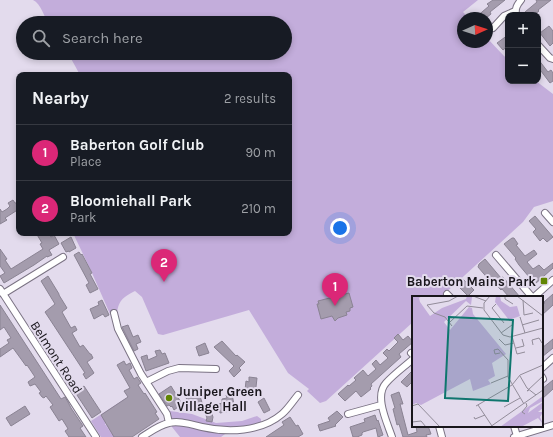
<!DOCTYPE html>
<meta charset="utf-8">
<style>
body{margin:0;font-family:Karla,sans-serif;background:#20242c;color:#f1f3f6}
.controls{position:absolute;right:12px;top:12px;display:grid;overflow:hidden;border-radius:8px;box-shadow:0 2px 6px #0003}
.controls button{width:36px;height:36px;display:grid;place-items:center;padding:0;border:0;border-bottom:1px solid #363941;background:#171b24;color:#f1f3f6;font:20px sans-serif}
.compass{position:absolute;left:457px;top:12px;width:36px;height:36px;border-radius:50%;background:#171b24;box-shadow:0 2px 6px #0003;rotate:87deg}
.you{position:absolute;left:340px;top:228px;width:14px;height:14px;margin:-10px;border:3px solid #fff;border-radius:50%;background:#1a73e8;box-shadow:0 0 0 6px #1a73e833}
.badge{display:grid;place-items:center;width:26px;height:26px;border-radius:50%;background:#db2777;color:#fff;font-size:13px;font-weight:700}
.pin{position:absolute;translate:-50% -33px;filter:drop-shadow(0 1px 2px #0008)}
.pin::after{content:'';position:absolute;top:21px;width:14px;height:12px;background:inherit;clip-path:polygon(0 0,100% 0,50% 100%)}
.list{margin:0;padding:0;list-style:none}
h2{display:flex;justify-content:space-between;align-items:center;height:52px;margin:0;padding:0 16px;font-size:17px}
h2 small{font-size:13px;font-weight:400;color:#9ea1a6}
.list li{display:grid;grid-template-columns:26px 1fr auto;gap:12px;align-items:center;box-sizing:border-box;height:56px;padding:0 16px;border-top:1px solid #363941}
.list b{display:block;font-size:15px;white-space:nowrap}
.list p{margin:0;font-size:13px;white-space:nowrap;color:#9ea1a6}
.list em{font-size:13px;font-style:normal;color:#9ea1a6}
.icon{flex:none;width:22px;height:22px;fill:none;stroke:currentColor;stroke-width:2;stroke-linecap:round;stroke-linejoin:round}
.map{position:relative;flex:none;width:553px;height:437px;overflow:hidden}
.search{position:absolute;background:#171b24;box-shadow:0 2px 6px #0003;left:16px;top:16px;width:276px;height:44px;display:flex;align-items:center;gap:10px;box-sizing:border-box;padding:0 14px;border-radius:22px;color:#9ea1a6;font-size:15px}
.panel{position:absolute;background:#171b24;box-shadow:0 2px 6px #0003;left:16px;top:72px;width:276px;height:164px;border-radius:8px}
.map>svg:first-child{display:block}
.green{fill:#c3addb}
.building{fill:#a49cad;stroke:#8a8393}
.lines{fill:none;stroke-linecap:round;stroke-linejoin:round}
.street-casing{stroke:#7b7384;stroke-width:8}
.street{stroke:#fff;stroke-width:6}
.poi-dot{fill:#618503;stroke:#e3dbed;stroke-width:1.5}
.labels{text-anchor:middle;stroke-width:4;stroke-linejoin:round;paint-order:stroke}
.poi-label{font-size:13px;font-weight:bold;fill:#19161c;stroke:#e3dbed;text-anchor:end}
.street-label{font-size:13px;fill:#19161c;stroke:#e3dbed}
.inset-road{fill:none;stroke:#928c99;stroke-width:1}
.view{fill:#0f766e;fill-opacity:0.15;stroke:#0f766e;stroke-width:2}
.inset-edge{fill:none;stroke:#19161c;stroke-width:2}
</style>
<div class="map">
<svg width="553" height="437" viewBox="0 0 553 437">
<rect width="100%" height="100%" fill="#e3dbed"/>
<path class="green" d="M33,0h445l-15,12 6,6h-6v24h24v-4l17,18 4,3v22h28l17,13v107l-19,6 -11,15 -82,75h-28v25l-87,79 -6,2 -13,-12 2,-2 -21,-16 -39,-63 -86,25 -5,-1 -16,-37 -7,-6c-11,6 -16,8 -18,22l-7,1 -18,-41 -19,-40h216v-158h-209l-12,-22h217v-30h-237c-4,-7 -7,-19 -15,-23z
M126,398l5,8 -26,18 8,12 -7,-11 25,-17v29h-30l-10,-16z
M170,411l22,3 24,9 26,-2 15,-5 4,3v7l-36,8 -4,3h-41l-8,-10z"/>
<path class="building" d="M493,0h12l-15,12 1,2 -5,4h-11l14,-12 -2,-2z
M536,0h15l-13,10 1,1 -5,4h-7l-2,-3 12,-10z
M549,26l4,5v12l-3,3 -10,-13z
M508,35v11l-5,4 -6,-7z
M538,59l10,13 3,-2 2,3v8l-3,2 -9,-12 -3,2z
M13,200l2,3h2l2,3v3l-14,9 2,2 -7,4v-15l2,3 5,-3 3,-3 -2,-3z
M535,216l18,21 -6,5 -4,-4 -3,3 -7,-9 3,-3 -7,-8z
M36,233h12l3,4 3,-2 5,9 -10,6 3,5 -5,2v-1l-13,9 -30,18 -4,-7 5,-3 -5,-7v-17l7,10 -2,1 6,9 32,-20 -3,-5 2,-1z
M71,237l5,11 -7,4v-1l-3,1 -5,-9z
M512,238h2l4,6 -2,1 9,11 9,-6 3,4 -10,8 6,7 6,-4 5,5 9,-7v5l-18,16 -16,-19 -4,-6 1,-1 -12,-14z
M79,252l2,3 1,-1 10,19 -2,1 8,15 -8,4 -4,-8 3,-2 -15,-28z
M485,259l16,19 2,-1 17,20h-11l-7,-8 -1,1 -6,-6 -2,2 -4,-4 1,-1 -12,-14 1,-3z
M48,276l11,18v1l8,13 -5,4 9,16 4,-2 2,4 -5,3 8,14 3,-2 7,9h1l2,4 -6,4 7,11 -8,6 -3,-5 2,-1 -40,-61 10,-8 -14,-23z
M462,278l12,12 -6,6 -12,-12z
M349,293l4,14 -3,1v3l-4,1 1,3 -9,3 -3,3 -3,-5 -11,3 -4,-15h2l-1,-3z
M553,294v11l-11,10v-10l3,-2 -1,-1z
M102,300l7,15 -4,2 -2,-3 -9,5 -4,-10 9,-4 -1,-3z
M0,305l61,94 4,-2 3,5 3,6 12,18 -3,2 6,9h-17l-4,-6 3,-2 -1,-2 -5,-8 -3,2 -9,-14 3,-2 -7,-9 -2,2 -2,-1 -3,-4 2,-1 -6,-8 -5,2 -2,-4 7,-5 -8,-12 -1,1 -5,-7 -8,-11 -13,9v-8l9,-6 -2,-3 4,-2 -7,-11 -4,3z
M128,325l5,12 5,-2 3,7 -5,2 2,5 -4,2 -12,-24z
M398,334l5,6 5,-4 5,6 -14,12 2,3 -30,27 1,2 -2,2 1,1 -10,8 -5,-6 -11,10 -7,-7 10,-9 1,1 7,-6 -2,-2 9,-8 5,6 8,-7 -4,-5 4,-4 4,5 8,-7 -5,-5 4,-4 2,2 9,-9 -4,-4z
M553,339v9l-11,9v-9z
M222,341l14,15 1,-1 8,7 -6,6 2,2 -7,7 -5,-6 5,-5 -20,-19z
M205,343l4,10 -10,3 -3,-9z
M160,350l2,4 3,-1 4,10 -23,8 -5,-14 6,-2 1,5 9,-4 -2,-5z
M124,361l2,4 4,-2 2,5 -3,2 5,9 3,-2 4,6 -3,2 6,9 1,-1 12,19 -2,1 4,6 -27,18h-18l-13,-22 27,-18 -4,-6 6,-3 -13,-23z
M413,370v11l-6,6 -6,-5z
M249,377l8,1 -2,18 -8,-1 1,-4 -3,-1 1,-9 3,1z
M553,380v9l-11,10v-10z
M84,386l17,26 -9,6 -17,-26z
M171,386l11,18 -8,6 -2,-4 -1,1 -2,-2 -2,1 -8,-12z
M200,389l2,6 -2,1 3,10 6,-1 4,12 -1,5 -6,-1 1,-3 -4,-10 -9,3 -3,-9 -1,1 -1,-3 -2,1 -2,-8z
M399,392l4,12h-3l8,31 9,-3 -1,-6h12l3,8 -5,1 1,2h-24l-4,-13 -2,1 -4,-16 2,-1 -4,-13z
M232,394l3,16 -15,3 -1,-9 3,-1v-4l5,-1 -1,-3z
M264,398l6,12 -6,3 -6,-11z
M25,406l5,8 -19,12 -5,-8z
M337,411l6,6 -8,8 1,1 -16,5 -2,-6 12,-4 -2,-3z
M375,415l2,6 1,-1 5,15 -5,2 -2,-9 -13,4 -1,1v2l-5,2h-4l-3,-10 15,-5 -1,-3z
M290,417l6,9 2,-1 5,9 -5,3h-32l18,-12 -2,-3z"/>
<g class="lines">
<g class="street-casing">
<path id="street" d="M516,15c-1,-7 1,-10 5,-15
M493,28l11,-12 11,-5
M538,45l12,13 3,1
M545,213l8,9
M496,255l36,42
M0,289l96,148
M3,294l60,-37
M447,294l3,3
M534,297l19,-17
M114,313l4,16 23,45 26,40 2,9
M411,353l2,2
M542,368l11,-10
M542,377l1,2
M146,382l22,-11 11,-3 37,1
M348,414l33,-9
M439,426l3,11
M514,426l3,10
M142,437c8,-5 17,-12 27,-14 11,-3 23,2 33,4 26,6 59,5 80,-13 6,-5 11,-13 16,-19
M392,437c-5,-15 -18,-41 -6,-54 8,-9 18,-16 27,-24
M514,437l39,-12"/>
</g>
<use href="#street" class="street"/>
</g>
<g class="poi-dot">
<rect x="540" y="277" width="8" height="8" rx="2"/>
<circle cx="169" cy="398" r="4"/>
</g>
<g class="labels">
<g class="poi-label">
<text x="536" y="286">Baberton Mains Park</text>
<text x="177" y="396" text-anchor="start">Juniper Green<tspan x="177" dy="15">Village Hall</tspan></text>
</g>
<g class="street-label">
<text transform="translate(57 357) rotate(57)" y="5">Belmont Road</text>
</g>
</g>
<g transform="translate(412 296)">
<rect width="131" height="131" fill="#e3dbed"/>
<path d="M10,0l-3,2 1,4 10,14 12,-8 24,-9 1,-3 5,1 -1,8 -5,-4 -22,21 6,8 19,-23 3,1 1,6 33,40 -14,9 3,13 -7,4 3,4 -18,7 -3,-12 -49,26 -5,-2 -4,2v-108zM84,0h4l1,5 9,6 7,-1 3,10 -11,4 -14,-18zM131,100v5l-13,7 -2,5 15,-11v6l-5,4h5l-3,5 3,7 -5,-6 -17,9h-21z" fill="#c3addb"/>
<path class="inset-road" d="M61,0l13,5M78,0l-6,7v7l19,25 7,2 33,-9M93,0v3l8,5M105,0l26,20M111,4l1,15 9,-2M84,8l-4,4 12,15M108,21l5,16M38,26l17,-16 16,2M110,29l17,-5M40,30l-7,-9 -11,-4 -7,-8 22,-4 9,-5M89,37l11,-8M100,40l5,18 8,-2M87,43l6,6 9,-2M121,49l-1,-5 7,-2 3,5M104,52l8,-2 -2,-7M88,57l-5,1 -1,-4 4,-1 10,11v17l16,27M108,80l7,12 9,7M79,87l17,-7M100,89l8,-10 23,-10M117,94l-2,1 16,-15M66,109l14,21M0,110l6,-2 22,23M64,110l36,-21M92,111l16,-9M113,118l-3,-2 5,-6 -1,-3M62,121l1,2 10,-4M0,126l9,-1 5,6M78,131l53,-37"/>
<path class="view" d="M37,21l64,3 -5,81 -63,-3z"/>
<rect width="131" height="131" class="inset-edge"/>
</g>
</svg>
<div class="controls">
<button>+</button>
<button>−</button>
</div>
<svg class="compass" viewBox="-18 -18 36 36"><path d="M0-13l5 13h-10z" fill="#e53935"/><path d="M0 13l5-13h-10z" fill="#9ea1a6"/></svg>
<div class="you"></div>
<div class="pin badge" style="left:335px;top:306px">1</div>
<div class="pin badge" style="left:164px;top:282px">2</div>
<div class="search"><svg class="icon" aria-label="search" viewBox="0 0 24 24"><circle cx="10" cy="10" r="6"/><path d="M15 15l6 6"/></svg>Search here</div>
<section class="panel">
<h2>Nearby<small>2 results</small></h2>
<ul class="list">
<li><span class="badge">1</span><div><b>Baberton Golf Club</b><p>Place</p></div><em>90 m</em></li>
<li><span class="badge">2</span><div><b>Bloomiehall Park</b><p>Park</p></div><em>210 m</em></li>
</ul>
</section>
</div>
